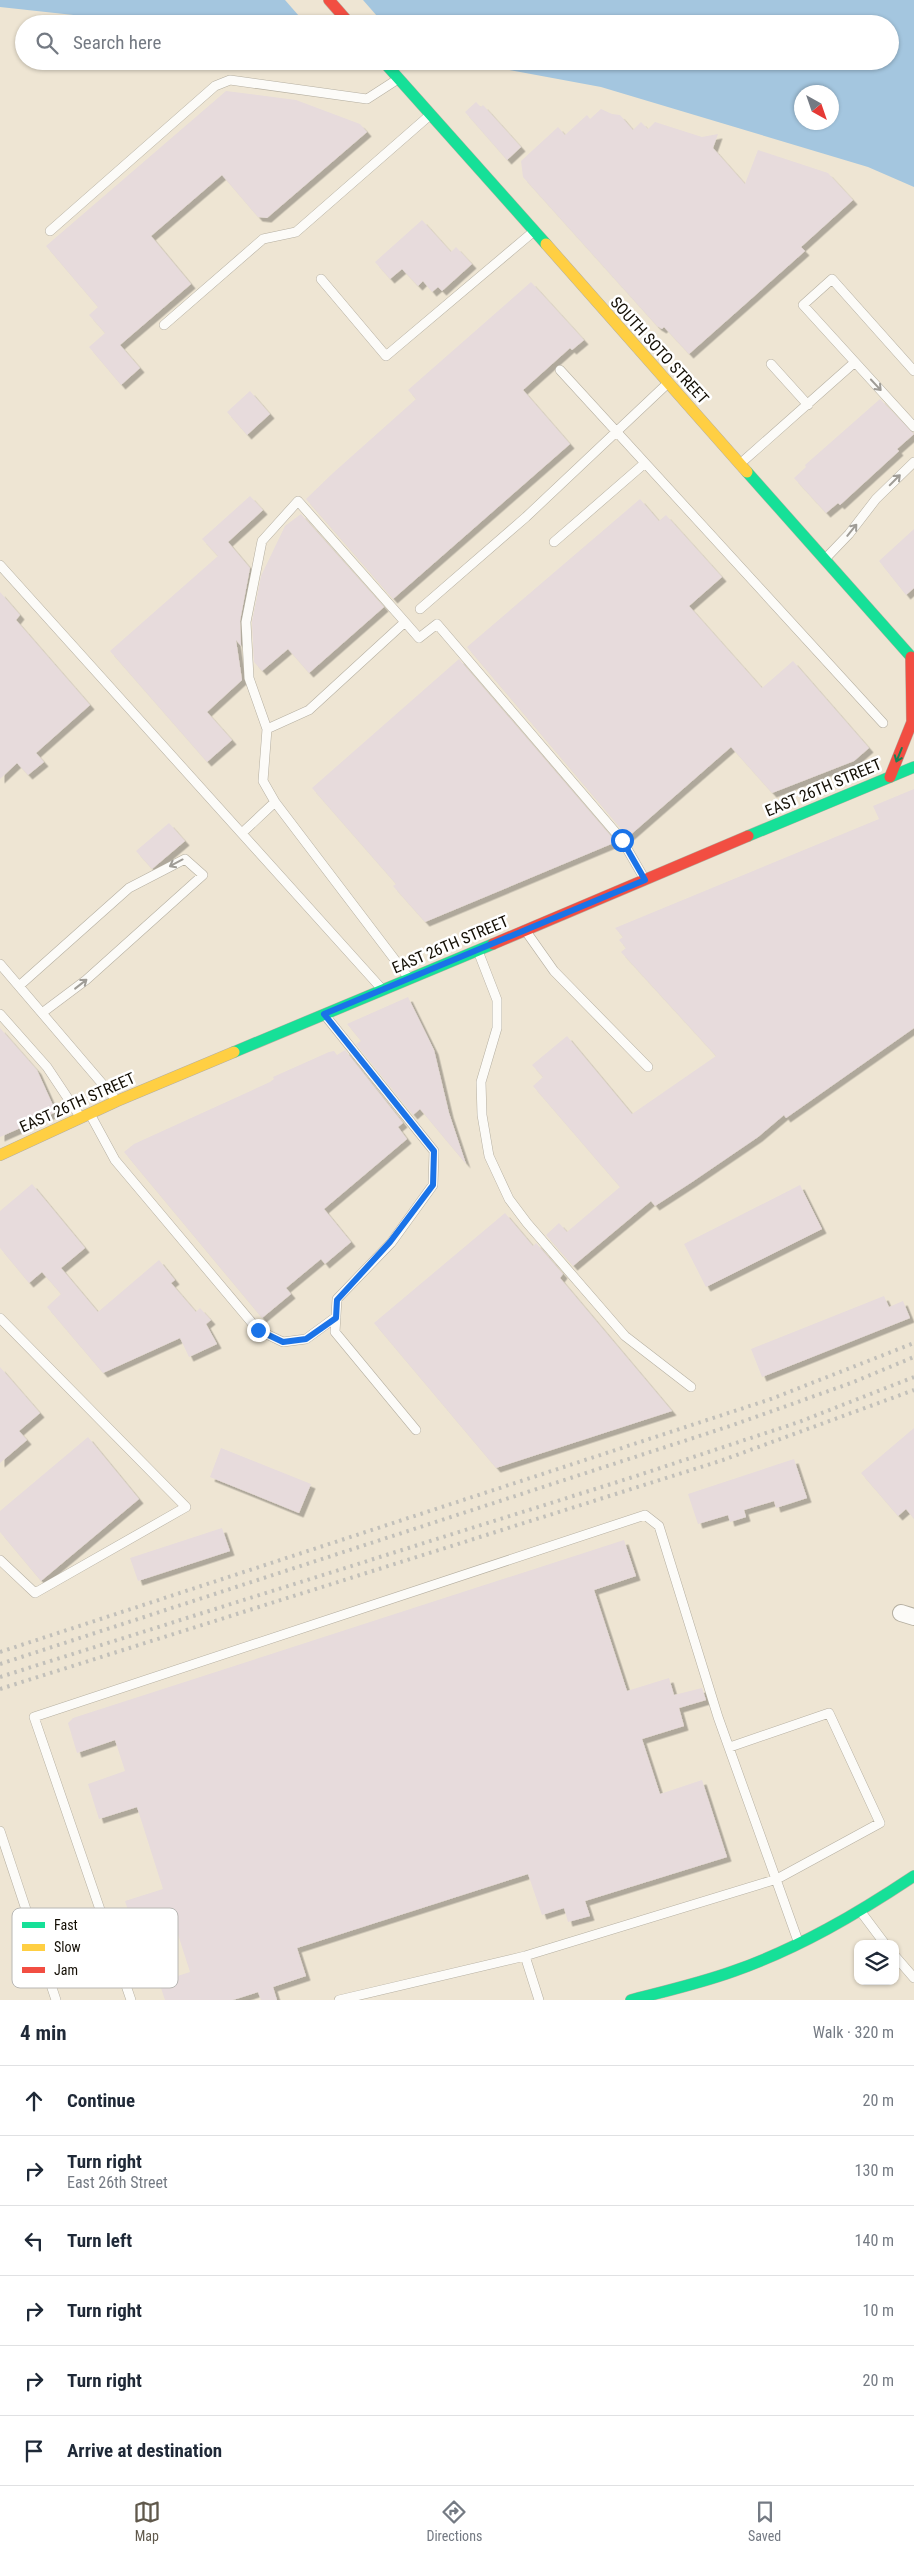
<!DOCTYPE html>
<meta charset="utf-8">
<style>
body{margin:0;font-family:"Roboto Condensed",sans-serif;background:#f6f6f7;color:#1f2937}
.controls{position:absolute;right:15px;bottom:15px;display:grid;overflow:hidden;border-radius:10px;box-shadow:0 1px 4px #0004}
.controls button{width:45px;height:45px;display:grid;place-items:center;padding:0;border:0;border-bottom:1px solid #e0e1e3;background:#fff;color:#1f2937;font:25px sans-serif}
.compass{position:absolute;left:794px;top:85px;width:45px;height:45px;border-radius:50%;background:#fff;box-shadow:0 1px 4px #0004;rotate:140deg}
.stop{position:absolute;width:15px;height:15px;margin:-11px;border:4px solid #1a73e8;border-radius:50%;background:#fff}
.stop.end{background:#1a73e8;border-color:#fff;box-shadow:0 1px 5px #0008}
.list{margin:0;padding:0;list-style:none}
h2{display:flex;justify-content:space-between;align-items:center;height:65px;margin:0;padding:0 20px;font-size:21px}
h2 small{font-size:16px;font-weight:400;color:#747a83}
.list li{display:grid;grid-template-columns:32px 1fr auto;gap:15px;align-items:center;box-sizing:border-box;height:70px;padding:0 20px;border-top:1px solid #e0e1e3}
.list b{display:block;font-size:19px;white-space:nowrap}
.list p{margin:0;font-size:16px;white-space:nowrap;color:#747a83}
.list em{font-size:16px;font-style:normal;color:#747a83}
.icon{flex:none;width:28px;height:28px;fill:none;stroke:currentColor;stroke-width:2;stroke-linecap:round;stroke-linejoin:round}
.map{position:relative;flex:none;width:914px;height:2000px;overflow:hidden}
.search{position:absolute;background:#fff;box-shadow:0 1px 4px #0004;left:15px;right:15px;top:15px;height:55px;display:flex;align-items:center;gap:12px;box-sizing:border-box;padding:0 18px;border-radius:28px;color:#747a83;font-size:19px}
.sheet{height:485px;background:#fff}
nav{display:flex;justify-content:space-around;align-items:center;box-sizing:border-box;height:70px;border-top:1px solid #e0e1e3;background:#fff;font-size:14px;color:#747a83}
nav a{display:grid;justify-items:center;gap:2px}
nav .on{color:#60594c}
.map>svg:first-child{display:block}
.water{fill:#a4c6df;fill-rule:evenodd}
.pier{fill:#eee5d3}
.building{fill:#e7dbdc;filter:url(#shadow)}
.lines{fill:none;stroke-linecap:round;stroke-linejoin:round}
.lane-casing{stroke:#b5afa1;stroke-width:10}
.street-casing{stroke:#b5afa1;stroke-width:18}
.fast-casing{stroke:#b5afa1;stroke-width:12}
.slow-casing{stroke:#b5afa1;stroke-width:12}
.jam-casing{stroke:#b5afa1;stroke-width:12}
.lane{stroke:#fcfbf8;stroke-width:9}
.street{stroke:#fcfbf8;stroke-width:16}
.fast{stroke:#16e098;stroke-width:11}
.slow{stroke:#ffcf43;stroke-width:11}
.jam{stroke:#f24e42;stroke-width:11}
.rail{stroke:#c2c0ba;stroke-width:4;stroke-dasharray:2.5 5;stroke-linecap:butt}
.oneway{stroke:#9f9c96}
.oneway2{stroke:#158255}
.route{stroke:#1a73e8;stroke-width:6}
.labels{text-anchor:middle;stroke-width:5;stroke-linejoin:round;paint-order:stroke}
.street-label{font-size:16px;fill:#130e04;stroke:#fff}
.key{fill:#fff;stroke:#b8b7b4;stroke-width:1}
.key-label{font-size:14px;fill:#130e04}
</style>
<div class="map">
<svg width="914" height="2000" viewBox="0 0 914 2000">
<defs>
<filter id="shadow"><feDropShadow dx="4.5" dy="4.5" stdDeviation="0" flood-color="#0004"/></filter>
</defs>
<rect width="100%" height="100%" fill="#eee5d3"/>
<path class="water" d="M0,0h914v187l-46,-20 -267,-80 -141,-26h430v-37h-734l-156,-17zM802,92h30v30h-30z"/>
<path class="pier" d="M285,0h78l21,24h-78z"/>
<path class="building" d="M226,91l70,9 64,24 7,8 -100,86 -9,-1 -36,-42 -71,61 40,48 -71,61 20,23 -19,17 -32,-38 16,-14 -16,-18 9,-8 -52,-61z
M476,102l5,5 2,-2 38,42 -14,13 -42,-48z
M601,109l11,5 8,1 13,15 8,-8 7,7 7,-7 47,15 16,-3 -5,14 32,36 13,-34 70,23 25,27 -52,47 4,4 -116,103 -25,-27 -2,2 -5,-3 -134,-149 -2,-16 37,-34 7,8 22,-20 3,4z
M422,220l29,32 5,-5 16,17 -30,27 -4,-4 -6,5 -9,-11 -5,5 -16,-17 -12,10 -15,-17z
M531,282l53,58 -12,10 -2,-2 -47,42 47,54 -177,155 -87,-100 27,-26 83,-74 -8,-9z
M250,391l20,23 -23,21 -20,-23z
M880,399l34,35 -17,15 2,2 -59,54 -2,-2 -12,10 -32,-35 12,-11 -1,-2z
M250,496l13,14 -35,32 22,26 -10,53 1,25 -5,-6 6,40 -35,32 25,28 -25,22 -97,-111 108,-95 -16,-17z
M640,499l19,22 7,-6 56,62 -33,29 73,82 31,-27 76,87 -15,13 -82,32 -41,-46 -103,90 -161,-190z
M301,514l83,93 -75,66 -21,-24 -26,22 -8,-9 -2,-40 9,-46 24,-50z
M914,529v59l-8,7 -27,-34z
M0,592l20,23 -4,5 74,85 -54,48 8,9 -16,13 -11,-12 -17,16z
M459,659l157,183 -191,80 -32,-36 3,-2 -84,-96z
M914,789v239l-128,90 -2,-3 -26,22 -66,45 -37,24 -4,-5 -78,65 -27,-31 13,-12 8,9 53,-45 -87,-101 10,-9 -11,-12 35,-29 65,78 84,-58 -95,-104 5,-4 -7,-8 4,-3 -8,-9 264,-109 -6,-13z
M169,823l16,18 -33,28 -16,-18z
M408,997l26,53 15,63 17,51 -46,-55 -7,6 -57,-71 5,-3 -14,-17z
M0,1028l37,42 19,42 -56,25z
M345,1050l58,73 -5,4 9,12 -83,70 27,33 -26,22 -4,-5 -35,29 5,6 -29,24 -138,-166 10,-8 136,-62 4,-3 -1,-2 56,-25 5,-1 3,4z
M32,1184l53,64 -24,20 37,44 61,-52 16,20 -4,3 25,29 4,-4 11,12 -5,4 11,20 -28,13 -9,-19 -77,35 -56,-66 14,-13 -19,-22 -13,11 -29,-35v-37z
M800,1185l22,44 -116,58 -22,-43z
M505,1213l28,33 3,-3 27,31 -3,4 112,133 -176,57 -122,-145z
M884,1296l5,11 14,-6 7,17 -148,59 -11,-28z
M0,1367l40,46 -21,18 8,9 -27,23z
M914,1428v91l-8,-10 -8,7 -37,-43z
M88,1437l51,62 -98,82 -41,-49v-21z
M221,1448l90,36 -12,29 -89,-36z
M794,1459l13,39 -31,10 -2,-7 -30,9 2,7 -16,5 -2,-7 -30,9 -10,-30z
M222,1528l8,23 -92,30 -8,-23z
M624,1540l12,36 -42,14 33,101 42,-13 5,17 28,-7 4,12 -27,8 5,18 -42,13 18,55 42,-14 25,77 -142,44 5,15 -22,6 -4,-14 -22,7 -14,-41 -231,74 9,28 -33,11 4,13h-16l-3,-8 -25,8h-68l-6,-18 31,-10 -15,-47 -38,13 -6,-19 -6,-18 38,-12 -26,-82 -38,12 -11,-35 37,-13 -10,-31 -38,13 -9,-30 5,-5z"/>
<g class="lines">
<g class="lane-casing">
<path id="lane" d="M50,231l165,-145 15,-6 137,19 31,-20
M321,279l65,77 147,-124
M164,325l99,-86 33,-7 134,-117
M771,364l37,41
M560,370l323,353
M914,371l-82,-92 -29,26 111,122
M741,463l114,-101
M554,542l91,-79
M825,559l24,-25 27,-35 38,-37
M0,565l381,423
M420,609l106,-92 142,-134
M405,622l14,16 18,-14 185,216 22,38
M275,802l133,175
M242,833l33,-31 -12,-21 4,-52 -18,-51 -3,-56 16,-81 36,-40 107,121 -96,88 -42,19
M525,930l29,41 94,96
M478,951l19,49v28l-16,54 1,33 7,41 20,43 18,24 98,113 66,51
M0,964l117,137
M19,986l110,-98 56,-29 18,16 -117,105 -44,33
M0,1014l47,53 34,51
M324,1014l110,137 -1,34 -42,58 -54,56 -2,33 81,98
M90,1114l25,46 143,170 25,12 23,-3 30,-22
M0,1318l186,189 -151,86 -35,-33
M0,1831l56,169
M861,1912l24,32
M525,1956l14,44
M895,1956l19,22
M131,2000l-97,-283 611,-202 14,11 59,191 80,224
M339,2000l186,-44 252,-77 103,-56 -51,-110 -99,34"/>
</g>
<g class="street-casing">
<path id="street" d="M901,1613l13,4"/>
</g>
<g class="fast-casing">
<path id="fast" d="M383,61l163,183
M747,472l167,188
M748,836l166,-69
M234,1052l259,-108
M631,2000c35,-9 70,-17 103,-29 65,-23 123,-57 180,-95"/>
</g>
<g class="slow-casing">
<path id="slow" d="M546,244l201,228
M0,1155l117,-54 117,-49"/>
</g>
<g class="jam-casing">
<path id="jam" d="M329,0l21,24
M890,777l22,-55 -1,-65
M493,944l255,-108"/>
</g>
<use href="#lane" class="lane"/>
<use href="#street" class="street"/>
<use href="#fast" class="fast"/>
<use href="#slow" class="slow"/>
<use href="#jam" class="jam"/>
<path class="rail" d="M0,1652l771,-253 143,-56
M0,1664l733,-239 118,-42 63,-26
M0,1677l630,-199 169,-56 115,-45
M0,1689l723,-229 191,-70"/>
</g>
<defs><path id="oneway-shaft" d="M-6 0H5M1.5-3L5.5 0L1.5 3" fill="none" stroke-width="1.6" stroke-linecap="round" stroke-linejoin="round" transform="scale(1.25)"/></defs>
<g class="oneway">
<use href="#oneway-shaft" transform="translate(876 385) rotate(47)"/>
<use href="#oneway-shaft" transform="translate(895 480) rotate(-45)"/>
<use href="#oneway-shaft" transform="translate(852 530) rotate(-51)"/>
<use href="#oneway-shaft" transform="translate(176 863) rotate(152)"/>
<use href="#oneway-shaft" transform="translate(81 984) rotate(-38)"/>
</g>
<use class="oneway2" href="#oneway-shaft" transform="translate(899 755) rotate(112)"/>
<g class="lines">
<path class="route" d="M258,1330l25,12 23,-3 30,-21 1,-18 53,-58 43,-57 1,-34 -110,-137 321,-134 -23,-40"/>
</g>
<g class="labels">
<g class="street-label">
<text transform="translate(660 350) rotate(48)" y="6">SOUTH SOTO STREET</text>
<text transform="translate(823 787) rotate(-23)" y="6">EAST 26TH STREET</text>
<text transform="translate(450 944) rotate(-23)" y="6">EAST 26TH STREET</text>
<text transform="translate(77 1102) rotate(-24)" y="6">EAST 26TH STREET</text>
</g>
</g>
<rect x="12" y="1908" width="166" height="80" rx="8" class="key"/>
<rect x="22" y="1922" width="23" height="6" fill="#16e098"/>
<rect x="22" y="1944" width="23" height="7" fill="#ffcf43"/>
<rect x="22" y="1967" width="23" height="6" fill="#f24e42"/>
<g class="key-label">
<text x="54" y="1930">Fast</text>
<text x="54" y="1952">Slow</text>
<text x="54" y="1975">Jam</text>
</g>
</svg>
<div class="controls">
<button><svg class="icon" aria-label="layers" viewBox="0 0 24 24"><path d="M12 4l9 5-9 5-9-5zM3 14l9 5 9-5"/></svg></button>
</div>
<svg class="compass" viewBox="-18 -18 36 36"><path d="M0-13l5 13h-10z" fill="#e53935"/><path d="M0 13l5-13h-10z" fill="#747a83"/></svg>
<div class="stop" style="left:622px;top:840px"></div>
<div class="stop end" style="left:258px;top:1330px"></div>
<div class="search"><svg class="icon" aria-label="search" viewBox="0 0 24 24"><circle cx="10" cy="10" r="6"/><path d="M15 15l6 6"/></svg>Search here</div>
</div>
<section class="sheet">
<h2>4 min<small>Walk · 320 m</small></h2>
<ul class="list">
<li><svg class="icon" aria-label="ahead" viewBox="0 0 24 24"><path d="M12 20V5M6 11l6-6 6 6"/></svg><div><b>Continue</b></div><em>20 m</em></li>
<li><svg class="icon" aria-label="right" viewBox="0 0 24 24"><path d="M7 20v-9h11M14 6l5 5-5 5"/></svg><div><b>Turn right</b><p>East 26th Street</p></div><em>130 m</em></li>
<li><svg class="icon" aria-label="left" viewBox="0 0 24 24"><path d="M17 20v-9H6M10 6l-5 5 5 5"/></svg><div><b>Turn left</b></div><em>140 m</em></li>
<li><svg class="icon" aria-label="right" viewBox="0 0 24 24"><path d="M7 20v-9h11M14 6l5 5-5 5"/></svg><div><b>Turn right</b></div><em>10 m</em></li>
<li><svg class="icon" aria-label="right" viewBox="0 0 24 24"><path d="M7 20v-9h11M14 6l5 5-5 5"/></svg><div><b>Turn right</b></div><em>20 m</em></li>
<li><svg class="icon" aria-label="arrive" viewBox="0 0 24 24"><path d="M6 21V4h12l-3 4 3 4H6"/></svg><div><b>Arrive at destination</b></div></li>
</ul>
</section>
<nav>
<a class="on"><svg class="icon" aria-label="map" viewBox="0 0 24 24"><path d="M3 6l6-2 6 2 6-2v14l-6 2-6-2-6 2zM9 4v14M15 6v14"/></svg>Map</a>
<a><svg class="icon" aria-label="directions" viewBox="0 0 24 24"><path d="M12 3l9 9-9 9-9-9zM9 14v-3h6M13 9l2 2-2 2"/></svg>Directions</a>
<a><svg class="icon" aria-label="saved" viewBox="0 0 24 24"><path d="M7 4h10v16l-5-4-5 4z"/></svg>Saved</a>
</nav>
